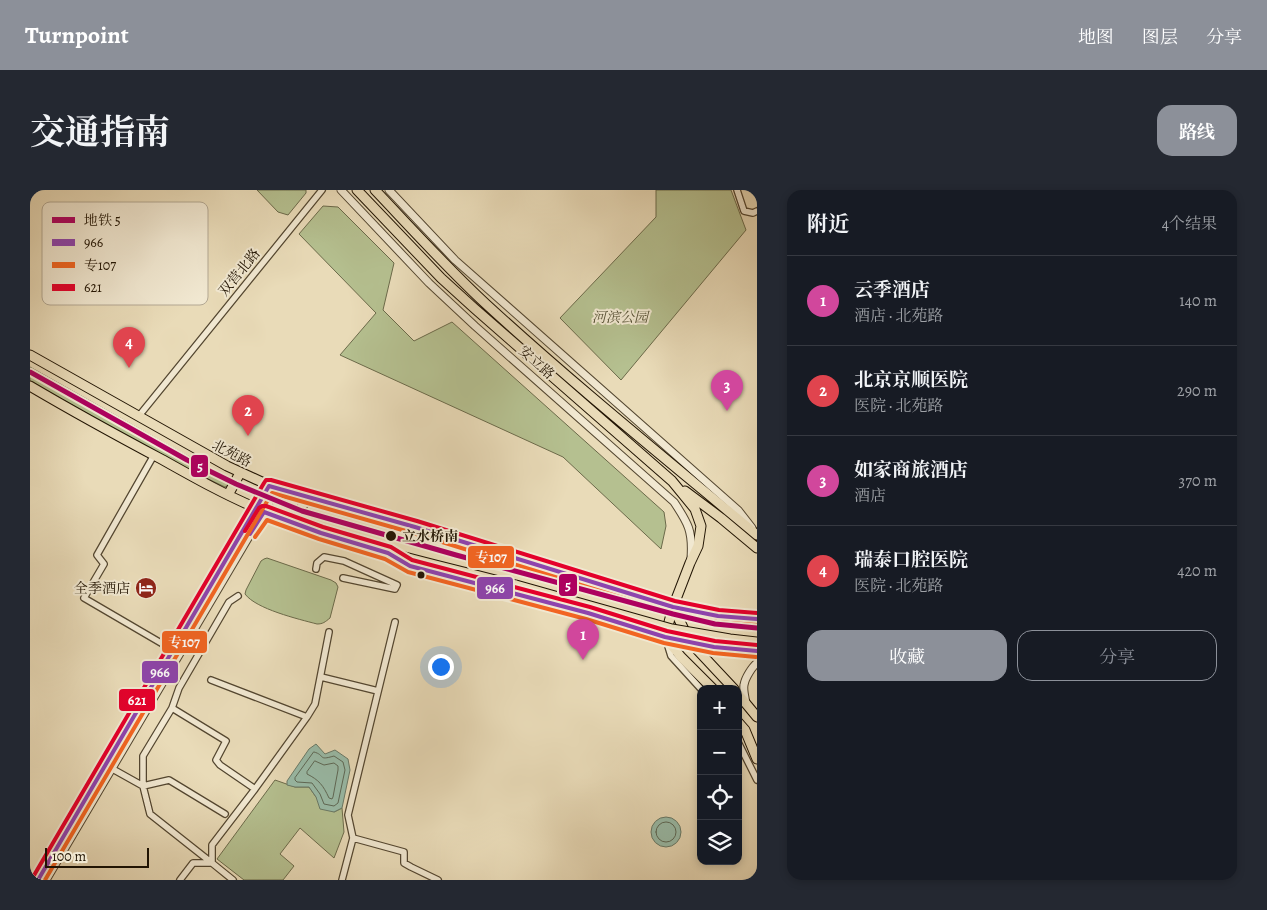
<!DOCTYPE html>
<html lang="zh">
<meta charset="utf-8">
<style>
body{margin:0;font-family:Alegreya,"Noto Serif SC",serif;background:#242831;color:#f1f3f6}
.controls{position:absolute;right:15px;bottom:15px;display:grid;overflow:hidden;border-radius:10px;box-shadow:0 2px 8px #0003}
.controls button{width:45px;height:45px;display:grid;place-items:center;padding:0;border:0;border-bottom:1px solid #363941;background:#171b24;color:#f1f3f6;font:25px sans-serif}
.scale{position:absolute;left:15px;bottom:12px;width:104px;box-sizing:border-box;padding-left:5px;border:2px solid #211403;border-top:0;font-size:14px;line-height:18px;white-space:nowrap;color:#211403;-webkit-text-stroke:4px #f1e8d1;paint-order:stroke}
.you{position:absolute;left:410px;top:476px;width:18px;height:18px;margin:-12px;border:4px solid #fff;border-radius:50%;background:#1a73e8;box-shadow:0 0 0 8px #1a73e833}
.badge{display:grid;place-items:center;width:32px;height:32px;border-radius:50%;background:#8c9099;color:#fff;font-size:16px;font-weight:700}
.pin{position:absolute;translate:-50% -41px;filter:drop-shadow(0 1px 2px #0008)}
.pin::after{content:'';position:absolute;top:26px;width:18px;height:15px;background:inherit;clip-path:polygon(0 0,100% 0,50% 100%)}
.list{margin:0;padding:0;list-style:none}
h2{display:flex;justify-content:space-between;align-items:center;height:65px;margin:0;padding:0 20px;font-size:21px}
h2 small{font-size:16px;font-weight:400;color:#9ea1a6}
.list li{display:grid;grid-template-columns:32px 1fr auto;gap:15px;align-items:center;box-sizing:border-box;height:90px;padding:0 20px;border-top:1px solid #363941}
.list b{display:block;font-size:19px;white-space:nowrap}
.list p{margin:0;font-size:16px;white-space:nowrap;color:#9ea1a6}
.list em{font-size:16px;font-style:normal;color:#9ea1a6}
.actions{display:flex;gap:10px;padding:15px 20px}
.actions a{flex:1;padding:11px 0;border:1px solid #8c9099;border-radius:15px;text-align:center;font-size:18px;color:#8c9099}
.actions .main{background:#8c9099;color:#fff}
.icon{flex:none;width:28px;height:28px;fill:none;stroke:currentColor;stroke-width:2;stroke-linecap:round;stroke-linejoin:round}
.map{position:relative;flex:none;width:727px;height:690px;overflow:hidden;border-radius:15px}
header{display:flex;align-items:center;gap:30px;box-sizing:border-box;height:70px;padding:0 25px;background:#8c9099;color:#fff}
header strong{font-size:24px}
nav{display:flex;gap:28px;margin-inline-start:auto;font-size:18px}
.intro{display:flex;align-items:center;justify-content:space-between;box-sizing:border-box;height:120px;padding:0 30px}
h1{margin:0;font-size:35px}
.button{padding:12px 22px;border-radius:15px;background:#8c9099;color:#fff;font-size:18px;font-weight:700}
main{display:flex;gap:30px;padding:0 30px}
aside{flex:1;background:#171b24;border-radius:15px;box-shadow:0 2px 8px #0003}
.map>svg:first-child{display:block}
.green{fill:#b5c090;stroke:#6b6a4a}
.water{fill:#99bca9;stroke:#697967}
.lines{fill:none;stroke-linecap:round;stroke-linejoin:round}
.shore{stroke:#5d6856;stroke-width:1}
.minor-casing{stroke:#534630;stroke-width:8}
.tertiary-casing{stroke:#534630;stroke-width:9}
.primary-casing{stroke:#211403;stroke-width:11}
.minor{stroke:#f1e8d1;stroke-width:5.5}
.tertiary{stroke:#f1e8d1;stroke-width:7}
.primary{stroke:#e9dbb8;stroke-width:9}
.primary-bridge-casing{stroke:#211403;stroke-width:11;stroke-linecap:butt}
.primary-bridge{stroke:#e9dbb8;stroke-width:9}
.bus-1-casing{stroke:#f1e8d1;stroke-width:8}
.bus-2-casing{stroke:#f1e8d1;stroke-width:8}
.bus-3-casing{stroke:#f1e8d1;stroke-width:8}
.bus-1{stroke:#8e44ad;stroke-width:4}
.bus-2{stroke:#f26522;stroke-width:4}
.bus-3{stroke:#e4002b;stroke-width:4}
.metro-1-casing{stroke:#f1e8d1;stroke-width:9}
.metro-1{stroke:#ae005f;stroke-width:5}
.stop-dot{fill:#211403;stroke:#f1e8d1;stroke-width:2}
.labels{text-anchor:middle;stroke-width:4;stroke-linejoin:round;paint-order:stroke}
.street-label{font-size:14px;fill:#211403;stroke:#f1e8d1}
.park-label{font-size:14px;font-style:italic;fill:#555034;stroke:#f1e8d1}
.stop-label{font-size:14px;font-weight:bold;fill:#211403;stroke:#f1e8d1;text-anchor:start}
.poi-label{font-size:14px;fill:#211403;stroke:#f1e8d1;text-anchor:end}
.key{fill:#f1e8d1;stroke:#b3a893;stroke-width:1}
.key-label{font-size:14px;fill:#211403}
.line-badge{stroke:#f1e8d1;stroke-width:2}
.badge-label{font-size:14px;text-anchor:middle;font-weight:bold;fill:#fff}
</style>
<header>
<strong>Turnpoint</strong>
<nav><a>地图</a><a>图层</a><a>分享</a></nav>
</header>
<div class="intro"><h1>交通指南</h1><a class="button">路线</a></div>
<main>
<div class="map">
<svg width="727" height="690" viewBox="0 0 727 690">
<rect width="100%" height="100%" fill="#e9dbb8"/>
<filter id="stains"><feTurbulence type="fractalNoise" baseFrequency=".004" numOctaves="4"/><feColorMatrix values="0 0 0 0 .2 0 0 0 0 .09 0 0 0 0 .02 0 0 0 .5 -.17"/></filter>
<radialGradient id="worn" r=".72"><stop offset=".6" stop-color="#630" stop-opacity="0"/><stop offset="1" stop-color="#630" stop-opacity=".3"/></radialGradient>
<path class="green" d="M227,0h49v3l-18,22 -10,-3z
M626,0h75l15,40 -125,150 -61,-62 96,-101z
M293,16l15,1 56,56 -11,47 31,31 38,-19 212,190 2,14 -5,23 -98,-92 -223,-102 36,-42 -77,-79z
M0,177l154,87 47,24v6l-6,3c-67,-31 -131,-70 -195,-106z
M237,368l64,22 5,3 2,4 -8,31c-5,4 -7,6 -13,6 -19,-5 -61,-15 -72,-30l1,-4 15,-29 3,-2z
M245,590l20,7h14l7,10 18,15 8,-4 2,24 -10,26 -34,-30 -20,26 14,12 -11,14h-39l-27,-21z"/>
<path class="water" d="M286,554l9,10 10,-4 13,9 2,11 -8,38 -8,4 -14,-3 -4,-12 -7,-10h-14l-8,-2v-4l22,-32z
M621 642a15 15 0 1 1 30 0a15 15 0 1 1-30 0Z"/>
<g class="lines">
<path class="shore" d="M284,562c12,3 3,9 20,4l9,6 2,8 -7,33 -4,3 -10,-2 -4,-10 -8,-11 -15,-1 -2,-2v-2z
M285,571l9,4 10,-2 4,3v4l-5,27 -1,2 -3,-1c-6,-13 -10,-18 -22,-24v-2z
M626 642a10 10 0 1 1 20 0a10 10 0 1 1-20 0Z"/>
<g class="minor-casing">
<path id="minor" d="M707,0l7,21 9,2 4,-2
M108,227l184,-227
M124,265l-57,100 7,9 -20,34 89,52
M286,379l1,-6 7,-6 20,4 53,24 -2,4 -52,-11
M637,453l4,13 30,33
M291,487l57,14
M181,490l96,37 8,-13 14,-72
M142,518l7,-20 50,-86 9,-6
M708,552l19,38
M79,577l34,19 26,-6 56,34
M225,599l52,-72
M323,648l-5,-23 47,-193
M182,673l-62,-49 -7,-28v-30l29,-48 54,33 -10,19 4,5 35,24 -43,56v18l21,17
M150,690l13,-17h19
M312,690l11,-42 51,14v11l7,4 27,13"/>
</g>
<g class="tertiary-casing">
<path id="tertiary" d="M311,0l88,93 46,43 199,176c14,21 19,29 17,56
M359,0l66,70 283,250 14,18
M364,367l16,9 178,47 77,24 49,10 43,4
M716,513c-1,-6 -3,-13 -2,-18 1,-7 8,-18 13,-22
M8,690l231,-394
M16,690l231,-391"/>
</g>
<g class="primary-casing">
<path id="primary" d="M327,0l84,88 33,30 198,173 23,28 6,17 -3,20 -8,17 -17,44 -8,30 16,20 32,32
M345,0c36,38 72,78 111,114 87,80 180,155 271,231
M0,165l197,111 50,23 138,38 189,58 69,22 45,9 39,3
M0,196c44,26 88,50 133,74 32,18 64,36 98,50 82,34 169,54 255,75
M655,301l36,27 36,30
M198,305l12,-22
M267,334l8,-27
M643,417l17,35 44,47
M708,504l19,23
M708,532l7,8 12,29"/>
</g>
<use href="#minor" class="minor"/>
<use href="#tertiary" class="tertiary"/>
<use href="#primary" class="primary"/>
<g class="primary-bridge-casing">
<path id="primary-bridge" d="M486,395l156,44 58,10 27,3"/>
</g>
<use href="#primary-bridge" class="primary-bridge"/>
<g class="bus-1-casing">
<path id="bus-1" d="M220,344l14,-22 57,21 67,20 22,13 178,47 77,24 49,10 43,4
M8,690l231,-394 146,41 258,80 45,9 39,3"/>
</g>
<g class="bus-2-casing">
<path id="bus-2" d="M225,347l12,-17 52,19 66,20 23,13 178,47 78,24 49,10 43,4
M15,690l227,-387 141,40 258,80 46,9 40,3"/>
</g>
<g class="bus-3-casing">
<path id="bus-3" d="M215,341l14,-23 3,-2h4l57,21 68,20 21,13 178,47 77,24 48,10 42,4
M3,687l231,-394 2,-3h5l146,41 258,80 44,9 38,3"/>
</g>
<use href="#bus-1" class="bus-1"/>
<use href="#bus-2" class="bus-2"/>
<use href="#bus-3" class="bus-3"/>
<g class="metro-1-casing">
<path id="metro-1" d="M0,182l157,88 49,24 66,27 154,44 217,59 42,10 42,4"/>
</g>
<use href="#metro-1" class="metro-1"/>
</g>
<defs>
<g id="hotel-disc" transform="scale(1.125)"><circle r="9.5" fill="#8f2418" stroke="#f1e8d1"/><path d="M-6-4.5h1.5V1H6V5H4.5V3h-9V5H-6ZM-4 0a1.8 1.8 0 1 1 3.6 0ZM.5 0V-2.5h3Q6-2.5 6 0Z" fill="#fff"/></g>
</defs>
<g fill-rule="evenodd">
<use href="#hotel-disc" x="116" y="398"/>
</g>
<g class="stop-dot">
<circle cx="361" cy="346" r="6"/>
<circle cx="391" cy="385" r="4.5"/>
</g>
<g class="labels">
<g class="street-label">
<text transform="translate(209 82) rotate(-51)" y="5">双营北路</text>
<text transform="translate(507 172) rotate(42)" y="5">安立路</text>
<text transform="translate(202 263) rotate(27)" y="5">北苑路</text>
</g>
<g class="park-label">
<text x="590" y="132">河滨公园</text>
</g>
<g class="stop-label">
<text x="372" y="351">立水桥南</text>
</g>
<g class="poi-label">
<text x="100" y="403">全季酒店</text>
</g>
</g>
<rect x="12" y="12" width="166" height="103" rx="8" class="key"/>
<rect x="22" y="27" width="23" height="6" fill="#ae005f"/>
<rect x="22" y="49" width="23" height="7" fill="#8e44ad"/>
<rect x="22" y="72" width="23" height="6" fill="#f26522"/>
<rect x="22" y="94" width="23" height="7" fill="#e4002b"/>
<g class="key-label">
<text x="54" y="35">地铁 5</text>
<text x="54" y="57">966</text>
<text x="54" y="80">专107</text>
<text x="54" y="102">621</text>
</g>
<g class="line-badge">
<rect x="160" y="264" width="19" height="24" rx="5" fill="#ae005f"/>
<rect x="437" y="355" width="48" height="24" rx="5" fill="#f26522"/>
<rect x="528" y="383" width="20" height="24" rx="5" fill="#ae005f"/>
<rect x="446" y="386" width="38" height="24" rx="5" fill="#8e44ad"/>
<rect x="131" y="440" width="47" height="24" rx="5" fill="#f26522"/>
<rect x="111" y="470" width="38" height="24" rx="5" fill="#8e44ad"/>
<rect x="88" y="498" width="38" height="24" rx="5" fill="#e4002b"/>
</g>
<g class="badge-label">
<text x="170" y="281">5</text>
<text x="461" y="372">专107</text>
<text x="538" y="400">5</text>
<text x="465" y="403">966</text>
<text x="154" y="457">专107</text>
<text x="130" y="487">966</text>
<text x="107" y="515">621</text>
</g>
<rect width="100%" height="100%" filter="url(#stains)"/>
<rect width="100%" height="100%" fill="url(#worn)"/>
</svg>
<div class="controls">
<button>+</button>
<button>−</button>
<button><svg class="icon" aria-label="locate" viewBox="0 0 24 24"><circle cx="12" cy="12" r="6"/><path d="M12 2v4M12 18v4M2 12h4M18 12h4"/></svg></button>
<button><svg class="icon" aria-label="layers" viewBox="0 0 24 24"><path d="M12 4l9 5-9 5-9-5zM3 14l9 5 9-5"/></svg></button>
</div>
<div class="scale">100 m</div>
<div class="you"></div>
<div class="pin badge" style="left:553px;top:470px;background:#d1479c">1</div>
<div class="pin badge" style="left:218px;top:246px;background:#e0444e">2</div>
<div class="pin badge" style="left:697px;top:221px;background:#d1479c">3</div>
<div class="pin badge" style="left:99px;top:178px;background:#e0444e">4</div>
</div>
<aside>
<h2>附近<small>4个结果</small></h2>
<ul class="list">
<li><span class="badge" style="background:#d1479c">1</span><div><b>云季酒店</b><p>酒店 · 北苑路</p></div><em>140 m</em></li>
<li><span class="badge" style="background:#e0444e">2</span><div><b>北京京顺医院</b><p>医院 · 北苑路</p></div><em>290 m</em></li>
<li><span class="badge" style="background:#d1479c">3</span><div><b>如家商旅酒店</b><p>酒店</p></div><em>370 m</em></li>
<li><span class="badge" style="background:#e0444e">4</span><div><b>瑞泰口腔医院</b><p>医院 · 北苑路</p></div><em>420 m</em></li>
</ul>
<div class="actions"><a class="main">收藏</a><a>分享</a></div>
</aside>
</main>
